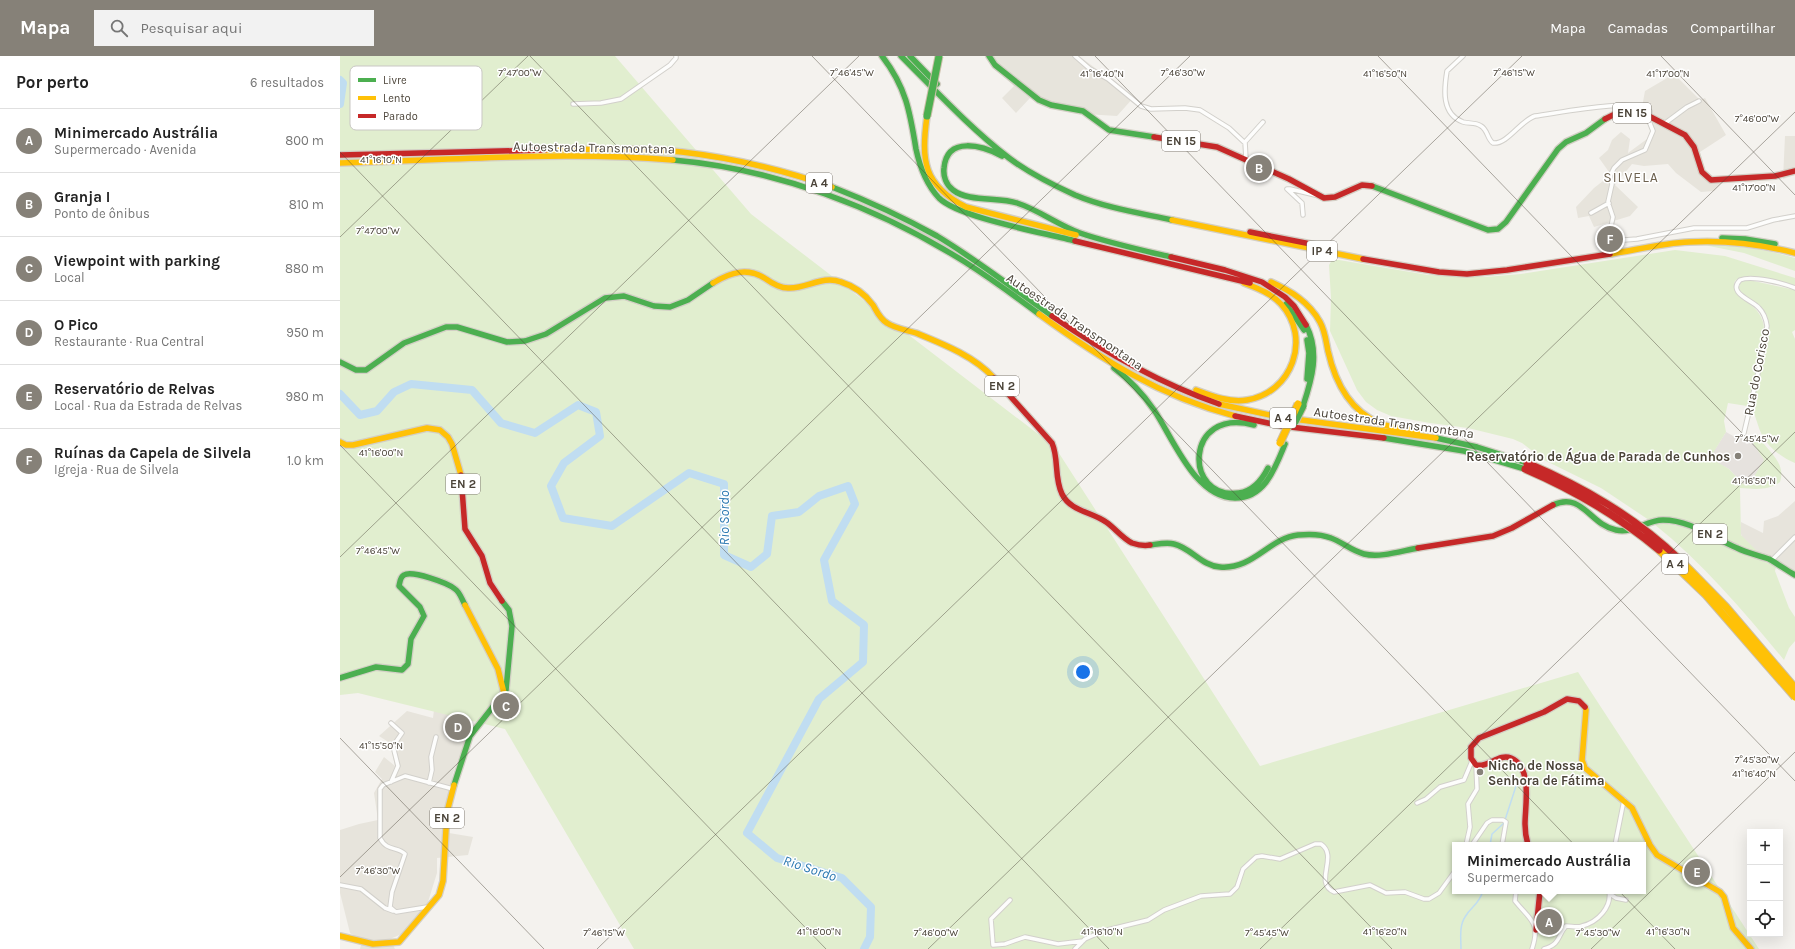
<!DOCTYPE html>
<html lang="pt">
<meta charset="utf-8">
<style>
body{margin:0;font-family:Karla,sans-serif;background:#f2f2f2;color:#222}
.controls{position:absolute;right:12px;bottom:12px;display:grid;overflow:hidden;border-radius:0px;box-shadow:0 4px 16px #0002}
.controls button{width:36px;height:36px;display:grid;place-items:center;padding:0;border:0;border-bottom:1px solid #e0e0e0;background:#fff;color:#222;font:20px sans-serif}
.you{position:absolute;left:743px;top:616px;width:14px;height:14px;margin:-10px;border:3px solid #fff;border-radius:50%;background:#1a73e8;box-shadow:0 0 0 6px #1a73e833}
.badge{display:grid;place-items:center;width:26px;height:26px;border-radius:50%;background:#868178;color:#fff;font-size:13px;font-weight:700}
.pin{position:absolute;translate:-50% -50%;border:2px solid #fff;box-shadow:0 1px 4px #0006}
.popup{position:absolute;left:1112px;top:786px;width:194px;height:52px;box-sizing:border-box;display:grid;place-content:center;border-radius:0px;background:#fff;filter:drop-shadow(0 1px 3px #0005);font-size:13px;white-space:nowrap;color:#767676}
.popup b{font-size:15px;color:#222}
.popup::after{content:'';position:absolute;left:50%;top:100%;margin-left:-8px;border:8px solid transparent;border-top-color:#fff}
.list{margin:0;padding:0;list-style:none}
h2{display:flex;justify-content:space-between;align-items:center;height:52px;margin:0;padding:0 16px;font-size:17px}
h2 small{font-size:13px;font-weight:400;color:#767676}
.list li{display:grid;grid-template-columns:26px 1fr auto;gap:12px;align-items:center;box-sizing:border-box;height:64px;padding:0 16px;border-top:1px solid #e0e0e0}
.list b{display:block;font-size:15px;white-space:nowrap}
.list p{margin:0;font-size:13px;white-space:nowrap;color:#767676}
.list em{font-size:13px;font-style:normal;color:#767676}
.icon{flex:none;width:22px;height:22px;fill:none;stroke:currentColor;stroke-width:2;stroke-linecap:round;stroke-linejoin:round}
.map{position:relative;flex:none;width:1455px;height:893px;overflow:hidden}
header{display:flex;align-items:center;gap:24px;box-sizing:border-box;height:56px;padding:0 20px;background:#868178;color:#fff}
header strong{font-size:19px}
nav{display:flex;gap:22px;margin-inline-start:auto;font-size:14px}
.search{width:280px;height:36px;background:#f2f2f2;display:flex;align-items:center;gap:10px;box-sizing:border-box;padding:0 14px;border-radius:0px;color:#767676;font-size:15px}
main{display:flex}
aside{flex:1;background:#fff}
.map>svg:first-child{display:block}
.residential{fill:#e7e4dc}
.industrial{fill:#e6e2de}
.green{fill:#e1eecf;fill-rule:evenodd}
.lines{fill:none;stroke-linecap:round;stroke-linejoin:round}
.stream{stroke:#c0ddf1;stroke-width:1.5}
.river{stroke:#c0ddf1;stroke-width:8}
.street-casing{stroke:#d2d0cb;stroke-width:5.5}
.fast-casing{stroke:#d3cfc5;stroke-width:8}
.slow-casing{stroke:#d3cfc5;stroke-width:8}
.jam-casing{stroke:#d3cfc5;stroke-width:8}
.street{stroke:#fdfdfc;stroke-width:3.5}
.fast{stroke:#4caf50;stroke-width:5.5}
.slow{stroke:#ffc107;stroke-width:5.5}
.jam{stroke:#c62828;stroke-width:5.5}
.fast-bridge-casing{stroke:#ccbfa9;stroke-width:9;stroke-linecap:butt}
.slow-bridge-casing{stroke:#ccbfa9;stroke-width:9;stroke-linecap:butt}
.jam-bridge-casing{stroke:#ccbfa9;stroke-width:9;stroke-linecap:butt}
.fast-bridge{stroke:#4caf50;stroke-width:7}
.slow-bridge{stroke:#ffc107;stroke-width:7}
.jam-bridge{stroke:#c62828;stroke-width:7}
.ticks{fill:none;stroke:#4b4439;stroke-width:1;stroke-opacity:0.45}
.poi-dot{fill:#868178;stroke:#fff;stroke-width:1.5}
.labels{text-anchor:middle;stroke-width:3;stroke-linejoin:round;paint-order:stroke}
.shield{fill:#fff;stroke:#817c74;stroke-width:1}
.shield-label{font-size:12px;font-weight:bold;fill:#4b4439}
.street-label{font-size:13px;fill:#4b4439;stroke:#fff}
.poi-label{font-size:13px;font-weight:bold;fill:#4b4439;stroke:#fff;text-anchor:end}
.neighbourhood-label{font-size:14px;letter-spacing:1px;fill:#6e6250;stroke:#fff}
.water-label{font-size:14px;font-style:italic;fill:#2e7ab2;stroke:#fff}
.key{fill:#fff;stroke:#c9c7c4;stroke-width:1}
.key-label{font-size:11px;fill:#4b4439}
.ticks-label{font-size:10px;text-anchor:middle;fill:#4b4439;stroke:#fff;stroke-width:3;stroke-linejoin:round;paint-order:stroke}
</style>
<header>
<strong>Mapa</strong>
<div class="search"><svg class="icon" aria-label="search" viewBox="0 0 24 24"><circle cx="10" cy="10" r="6"/><path d="M15 15l6 6"/></svg>Pesquisar aqui</div>
<nav><a>Mapa</a><a>Camadas</a><a>Compartilhar</a></nav>
</header>
<main>
<aside>
<h2>Por perto<small>6 resultados</small></h2>
<ul class="list">
<li><span class="badge">A</span><div><b>Minimercado Austrália</b><p>Supermercado · Avenida</p></div><em>800 m</em></li>
<li><span class="badge">B</span><div><b>Granja I</b><p>Ponto de ônibus</p></div><em>810 m</em></li>
<li><span class="badge">C</span><div><b>Viewpoint with parking</b><p>Local</p></div><em>880 m</em></li>
<li><span class="badge">D</span><div><b>O Pico</b><p>Restaurante · Rua Central</p></div><em>950 m</em></li>
<li><span class="badge">E</span><div><b>Reservatório de Relvas</b><p>Local · Rua da Estrada de Relvas</p></div><em>980 m</em></li>
<li><span class="badge">F</span><div><b>Ruínas da Capela de Silvela</b><p>Igreja · Rua de Silvela</p></div><em>1.0 km</em></li>
</ul>
</aside>
<div class="map">
<svg width="1455" height="893" viewBox="0 0 1455 893">
<rect width="100%" height="100%" fill="#f4f2ee"/>
<path class="residential" d="M647,0h92l55,41 -17,19 -32,-2 -43,-9 -12,-7 -14,15 -14,-15 12,-12 -23,-21z
M1334,18l26,26 5,-2 21,37 -26,17 5,18 7,6h16l-14,15 -13,1 -25,-19 -8,-9 -24,2 -12,-2 -17,21 23,22 -8,9 -36,11 -5,-11 -11,2 -2,-11 18,-19 14,-11 1,-5 -10,-14 9,-8 4,-10 9,-8 9,7 -2,14 19,-14 4,-8 -1,-5 -10,-8 5,-27z
M1445,80h10v39l-12,4z
M1455,445v78l-16,-9 -33,-28 -4,-5 -2,-6 1,-9 22,11 1,-12 14,-5z
M94,654l40,6 -21,57 -10,59 30,5 -5,18 -31,3v15l-9,29 -6,12 -18,19 -14,6 5,10h-35l1,-4v-5l-11,-7 -10,-40v-63l19,-6 19,-4 -4,-27 8,-14 -7,-7 9,-15 11,9 -5,-23 -11,-7 28,-25 26,7z"/>
<path class="industrial" d="M1386,376l9,5h14l16,23 -16,25 -6,-1 -14,-15 -20,-10z"/>
<path class="green" d="M0,0h275l136,158 304,233 205,319 318,-94 181,277h-1125l-129,-220 -147,-36 -18,2zM1115,789h188v46h-188z
M1364,189c32,0 61,4 91,13v13l-51,-18z
M1335,194l50,6 70,22v8c-13,-5 -49,-16 -60,-5 -8,20 31,19 29,52l-13,65 -4,8 -19,-3 -4,18 2,11 -16,26 19,11 14,15 6,1 15,-25 -15,-23 9,-2c7,15 29,26 22,47 -12,9 -26,7 -40,6l1,47 19,19 -23,-9 -44,-21 -44,-4 -48,-32 -57,-28 -22,-17 -9,-4 -45,-11 -38,-5 -39,-7 -14,-6 -11,-8 -9,-12 -27,-59 1,-33 -2,-33 3,-5h7l89,15 57,2 36,-3z
M1409,224l46,10v40l-3,2 3,7v124c-17,-7 -32,-20 -37,-38 -2,-7 -6,-15 -5,-21 0,-27 23,-61 13,-88 -5,-14 -19,-16 -28,-27l3,-7z
M1322,467l28,5 86,39 -1,4 14,37 6,9v24l-6,7 -5,12c-40,-48 -80,-96 -130,-136z"/>
<g class="lines">
<path class="stream" d="M1150,789l2,-11 12,-11 14,-43
M1121,893c0,-10 -2,-23 4,-32 7,-12 13,-11 18,-26"/>
<path class="river" d="M0,24l3,3 -3,21
M0,338l20,21 17,-4 17,-19 17,-8 61,6 29,33 34,10 43,-28 18,7 4,24 -36,27 -13,23 12,32 49,8 77,-53 35,11v71l27,12 16,-13 5,-38 27,-4 20,-16 29,-10 7,18 -31,56 8,41 32,24 -1,37 -44,37 -72,134 30,25 65,20 29,29 -1,30 -6,12"/>
<g class="street-casing">
<path id="street" d="M735,0l15,13 18,10 33,27 10,3 34,-1 15,2 29,18 16,15
M1123,0l-16,15c-3,18 -6,43 16,51 6,2 12,0 18,4 7,4 6,13 12,17 14,2 28,-23 42,-27 24,-3 98,-19 115,-5l-1,10 4,10 -8,19 -23,10 -8,8 -4,8 2,8 -4,18 5,15 -3,14 4,5 10,4 13,-1 57,-11h53l26,-8 22,-4
M233,48l28,-1 20,-4 49,-34 6,-7v-2
M1324,68l23,-17 12,-6
M906,103l-1,-17 18,-20
M1251,157l18,-10
M963,159l-1,-12 -15,-14h3l25,6
M1403,381l15,-64 9,-47c-1,-7 -3,-13 -8,-18 -7,-8 -32,-15 -19,-28 12,-5 43,3 55,8
M1431,505l24,-24
M51,667l11,10 -9,13 5,20 -7,16
M89,727l3,-13 -1,-13 5,-20
M1077,747l9,-4 14,-12 24,-7 8,-19
M1126,789l4,-18 -2,-23 9,-15 -1,-24
M1132,789l15,-22 5,-3h11l3,2 -4,23
M1275,789l9,-45
M0,829l21,4 24,19 8,3
M1176,835l-1,10c15,19 26,21 17,48
M1270,838l6,4 10,2
M670,844l-19,19 2,26 12,-1 20,-7 33,7 25,-3
M87,851l-31,5 -6,-5 2,-15 13,-38c-7,-8 -18,-2 -25,-16v-49l3,-4 22,-9 48,13
M735,893l10,-10 18,-8 45,-11 16,-10 37,-14 29,-2 7,-7 6,-18 13,-12 6,-1 18,3 35,-15h6c18,12 -8,39 13,48l36,-7 16,8 19,-1 19,7h5l10,-6 16,-22
M1204,893c17,-5 13,-13 22,-23 6,0 11,2 16,0 16,-4 30,-19 27,-35"/>
</g>
<g class="fast-casing">
<path id="fast" d="M542,0c24,31 28,56 34,93 4,19 10,35 23,49 20,20 107,35 136,43
M561,0c35,35 69,72 108,102 20,15 44,27 66,37 31,13 65,18 97,25
M570,0l27,28
M649,0l6,9 44,35 12,5 32,6 26,19 45,7
M662,100c-19,-10 -55,-21 -58,12 -1,8 2,17 9,22 15,12 45,7 64,13 22,7 41,22 63,30 29,10 61,17 91,24
M333,104c103,9 204,47 292,102 25,16 50,34 74,52
M1032,130l116,44 10,-1 8,-7 52,-73 8,-7 20,-9 19,-14
M492,131c36,14 71,30 105,49 40,24 77,53 115,80
M1382,182l23,1 30,5
M946,248l18,26
M967,284l2,13 -2,26
M0,306l16,8h10l38,-27 42,-16h11l50,15 18,-1 21,-7 59,-36 19,-2 30,10 16,1 18,-7 25,-17
M774,312c16,12 29,26 40,42 19,28 41,88 81,88 30,0 40,-30 50,-54
M963,350c9,-27 17,-54 3,-81
M914,369c-70,-19 -71,76 -15,68 14,-2 23,-13 29,-25
M1044,382l80,13 61,18
M1096,382l41,9 50,16
M1213,449c29,-14 37,20 63,25 17,4 30,-10 47,-10 27,0 50,18 74,28 10,5 21,7 32,11 9,5 17,11 26,16
M810,489c8,-1 17,-3 24,-1 17,4 28,22 46,23 33,3 49,-29 78,-32 10,-1 23,-1 33,3 11,4 21,13 33,16 16,4 37,-3 54,-6
M0,622l36,-11 26,3 6,-6 3,-25 13,-23 -4,-9 -21,-21c1,-4 1,-9 5,-11 8,-5 44,8 51,14 5,3 7,11 10,16
M114,729l16,-49 36,-46 6,-64 -3,-16 -7,-9"/>
</g>
<g class="slow-casing">
<path id="slow" d="M587,60c-6,45 -4,69 39,91l110,28
M205,94c45,0 92,-3 137,2 51,6 101,18 150,35
M0,107c111,-3 223,-12 333,-3
M832,164l191,39
M1270,198c26,-4 53,-11 79,-12 35,-2 71,2 106,11
M931,226c20,9 38,20 49,40 5,9 6,19 8,29 7,31 21,59 51,72 12,5 26,6 39,8
M373,227c18,-11 35,-16 53,-4 7,5 14,9 22,9 19,1 34,-13 53,-6 13,4 24,12 32,23 4,7 7,14 14,18 9,6 20,7 29,10 27,11 58,23 78,45
M699,258c62,45 120,82 196,102
M856,334c16,6 34,13 51,10 45,-7 65,-62 34,-96 -10,-11 -24,-16 -37,-21
M879,348l60,13 157,21
M0,386l6,3h7l74,-17 13,2 8,7 4,7 9,31
M125,549l33,64 6,24
M1245,651l1,3 -4,50 3,8 47,40 18,37 7,10 63,37 4,5 9,31 18,21
M0,880l33,8 26,-2 40,-47 4,-14 4,-69 7,-27"/>
</g>
<g class="jam-casing">
<path id="jam" d="M1265,63l8,-4 20,-2 12,1 40,21 9,12 8,25 9,8 64,-4 20,-5
M814,81l63,10 72,32 35,19 11,-1 27,-12 10,1
M0,99l205,-5
M910,176l71,14
M735,185l175,42
M831,201l54,13 37,12 23,15 9,9 12,19
M1023,203l76,13 28,2 40,-4 103,-16
M712,260c52,36 107,67 167,88
M654,322l58,65c7,16 2,35 10,51 8,17 30,18 44,28 9,6 16,16 26,21 6,2 12,3 18,2
M895,360l47,10 102,12
M121,419l4,54 17,27 8,27 12,18
M1078,492l75,-12 19,-8 41,-23
M1188,789c-2,-7 -3,-14 -3,-21 0,-18 8,-57 -14,-66 -12,-5 -23,10 -35,7l-5,-7v-11l8,-9 65,-26 23,-13 12,2 6,6
M1196,874l4,-39"/>
</g>
<use href="#street" class="street"/>
<use href="#fast" class="fast"/>
<use href="#slow" class="slow"/>
<use href="#jam" class="jam"/>
<g class="fast-bridge-casing">
<path id="fast-bridge" d="M587,60l12,-60
M955,366l8,-16"/>
</g>
<g class="slow-bridge-casing">
<path id="slow-bridge" d="M940,387l18,-39
M1319,494l47,45 89,102
M1339,503l47,48 69,81"/>
</g>
<g class="jam-bridge-casing">
<path id="jam-bridge" d="M1187,407c56,24 107,53 152,96
M1185,413c49,21 93,47 134,81"/>
</g>
<use href="#fast-bridge" class="fast-bridge"/>
<use href="#slow-bridge" class="slow-bridge"/>
<use href="#jam-bridge" class="jam-bridge"/>
</g>
<path class="ticks" d="M190,0l862,893M472,0l863,893M755,0l700,725M1038,0l417,432M1321,0l134,139M0,96l769,797M0,181l188,-181M0,389l486,504M0,501l519,-501M0,682l204,211M0,821l850,-821M257,893l925,-893M588,893l867,-837M920,893l535,-517M1251,893l204,-197"/>
<g class="poi-dot">
<circle cx="1398" cy="400" r="4"/>
<circle cx="1140" cy="716" r="4"/>
</g>
<g class="labels">
<g class="shield">
<rect x="1273" y="47" width="38" height="20" rx="3"/>
<rect x="822" y="75" width="38" height="20" rx="3"/>
<rect x="466" y="117" width="26" height="20" rx="3"/>
<rect x="967" y="185" width="30" height="20" rx="3"/>
<rect x="645" y="320" width="34" height="20" rx="3"/>
<rect x="930" y="352" width="26" height="20" rx="3"/>
<rect x="106" y="418" width="34" height="20" rx="3"/>
<rect x="1353" y="468" width="34" height="20" rx="3"/>
<rect x="1322" y="498" width="26" height="20" rx="3"/>
<rect x="90" y="752" width="34" height="20" rx="3"/>
</g>
<g class="shield-label">
<text x="1292" y="61">EN 15</text>
<text x="841" y="89">EN 15</text>
<text x="479" y="131">A 4</text>
<text x="982" y="199">IP 4</text>
<text x="662" y="334">EN 2</text>
<text x="943" y="366">A 4</text>
<text x="123" y="432">EN 2</text>
<text x="1370" y="482">EN 2</text>
<text x="1335" y="512">A 4</text>
<text x="107" y="766">EN 2</text>
</g>
<g class="street-label">
<text transform="translate(254 91) rotate(1)" y="5">Autoestrada Transmontana</text>
<text transform="translate(735 265) rotate(34)" y="5">Autoestrada Transmontana</text>
<text transform="translate(1416 316) rotate(-79)" y="5">Rua do Corisco</text>
<text transform="translate(1054 366) rotate(8)" y="5">Autoestrada Transmontana</text>
</g>
<g class="poi-label">
<text x="1390" y="405">Reservatório de Água de Parada de Cunhos</text>
<text x="1148" y="714" text-anchor="start">Nicho de Nossa<tspan x="1148" dy="15">Senhora de Fátima</tspan></text>
</g>
<g class="neighbourhood-label">
<text x="1291" y="126">SILVELA</text>
</g>
<g class="water-label">
<text transform="translate(384 462) rotate(-90)" y="5">Rio Sordo</text>
<text transform="translate(470 812) rotate(18)" y="5">Rio Sordo</text>
</g>
</g>
<rect x="10" y="10" width="132" height="64" rx="6" class="key"/>
<rect x="18" y="22" width="18" height="4" fill="#4caf50"/>
<rect x="18" y="40" width="18" height="4" fill="#ffc107"/>
<rect x="18" y="58" width="18" height="4" fill="#c62828"/>
<g class="key-label">
<text x="43" y="28">Livre</text>
<text x="43" y="46">Lento</text>
<text x="43" y="64">Parado</text>
</g>
<g class="ticks-label">
<text x="180" y="20">7°47'00"W</text>
<text x="512" y="20">7°46'45"W</text>
<text x="843" y="20">7°46'30"W</text>
<text x="1174" y="20">7°46'15"W</text>
<text x="762" y="21">41°16'40"N</text>
<text x="1045" y="21">41°16'50"N</text>
<text x="1328" y="21">41°17'00"N</text>
<text x="1417" y="66">7°46'00"W</text>
<text x="41" y="107">41°16'10"N</text>
<text x="1414" y="135">41°17'00"N</text>
<text x="38" y="178">7°47'00"W</text>
<text x="1417" y="386">7°45'45"W</text>
<text x="41" y="400">41°16'00"N</text>
<text x="1414" y="428">41°16'50"N</text>
<text x="38" y="498">7°46'45"W</text>
<text x="41" y="693">41°15'50"N</text>
<text x="1417" y="707">7°45'30"W</text>
<text x="1414" y="721">41°16'40"N</text>
<text x="38" y="818">7°46'30"W</text>
<text x="479" y="879">41°16'00"N</text>
<text x="762" y="879">41°16'10"N</text>
<text x="1045" y="879">41°16'20"N</text>
<text x="1328" y="879">41°16'30"N</text>
<text x="264" y="880">7°46'15"W</text>
<text x="596" y="880">7°46'00"W</text>
<text x="927" y="880">7°45'45"W</text>
<text x="1258" y="880">7°45'30"W</text>
</g>
</svg>
<div class="controls">
<button>+</button>
<button>−</button>
<button><svg class="icon" aria-label="locate" viewBox="0 0 24 24"><circle cx="12" cy="12" r="6"/><path d="M12 2v4M12 18v4M2 12h4M18 12h4"/></svg></button>
</div>
<div class="you"></div>
<div class="pin badge" style="left:1209px;top:866px">A</div>
<div class="popup"><b>Minimercado Austrália</b>Supermercado</div>
<div class="pin badge" style="left:919px;top:112px">B</div>
<div class="pin badge" style="left:166px;top:650px">C</div>
<div class="pin badge" style="left:118px;top:671px">D</div>
<div class="pin badge" style="left:1357px;top:816px">E</div>
<div class="pin badge" style="left:1270px;top:183px">F</div>
</div>
</main>
